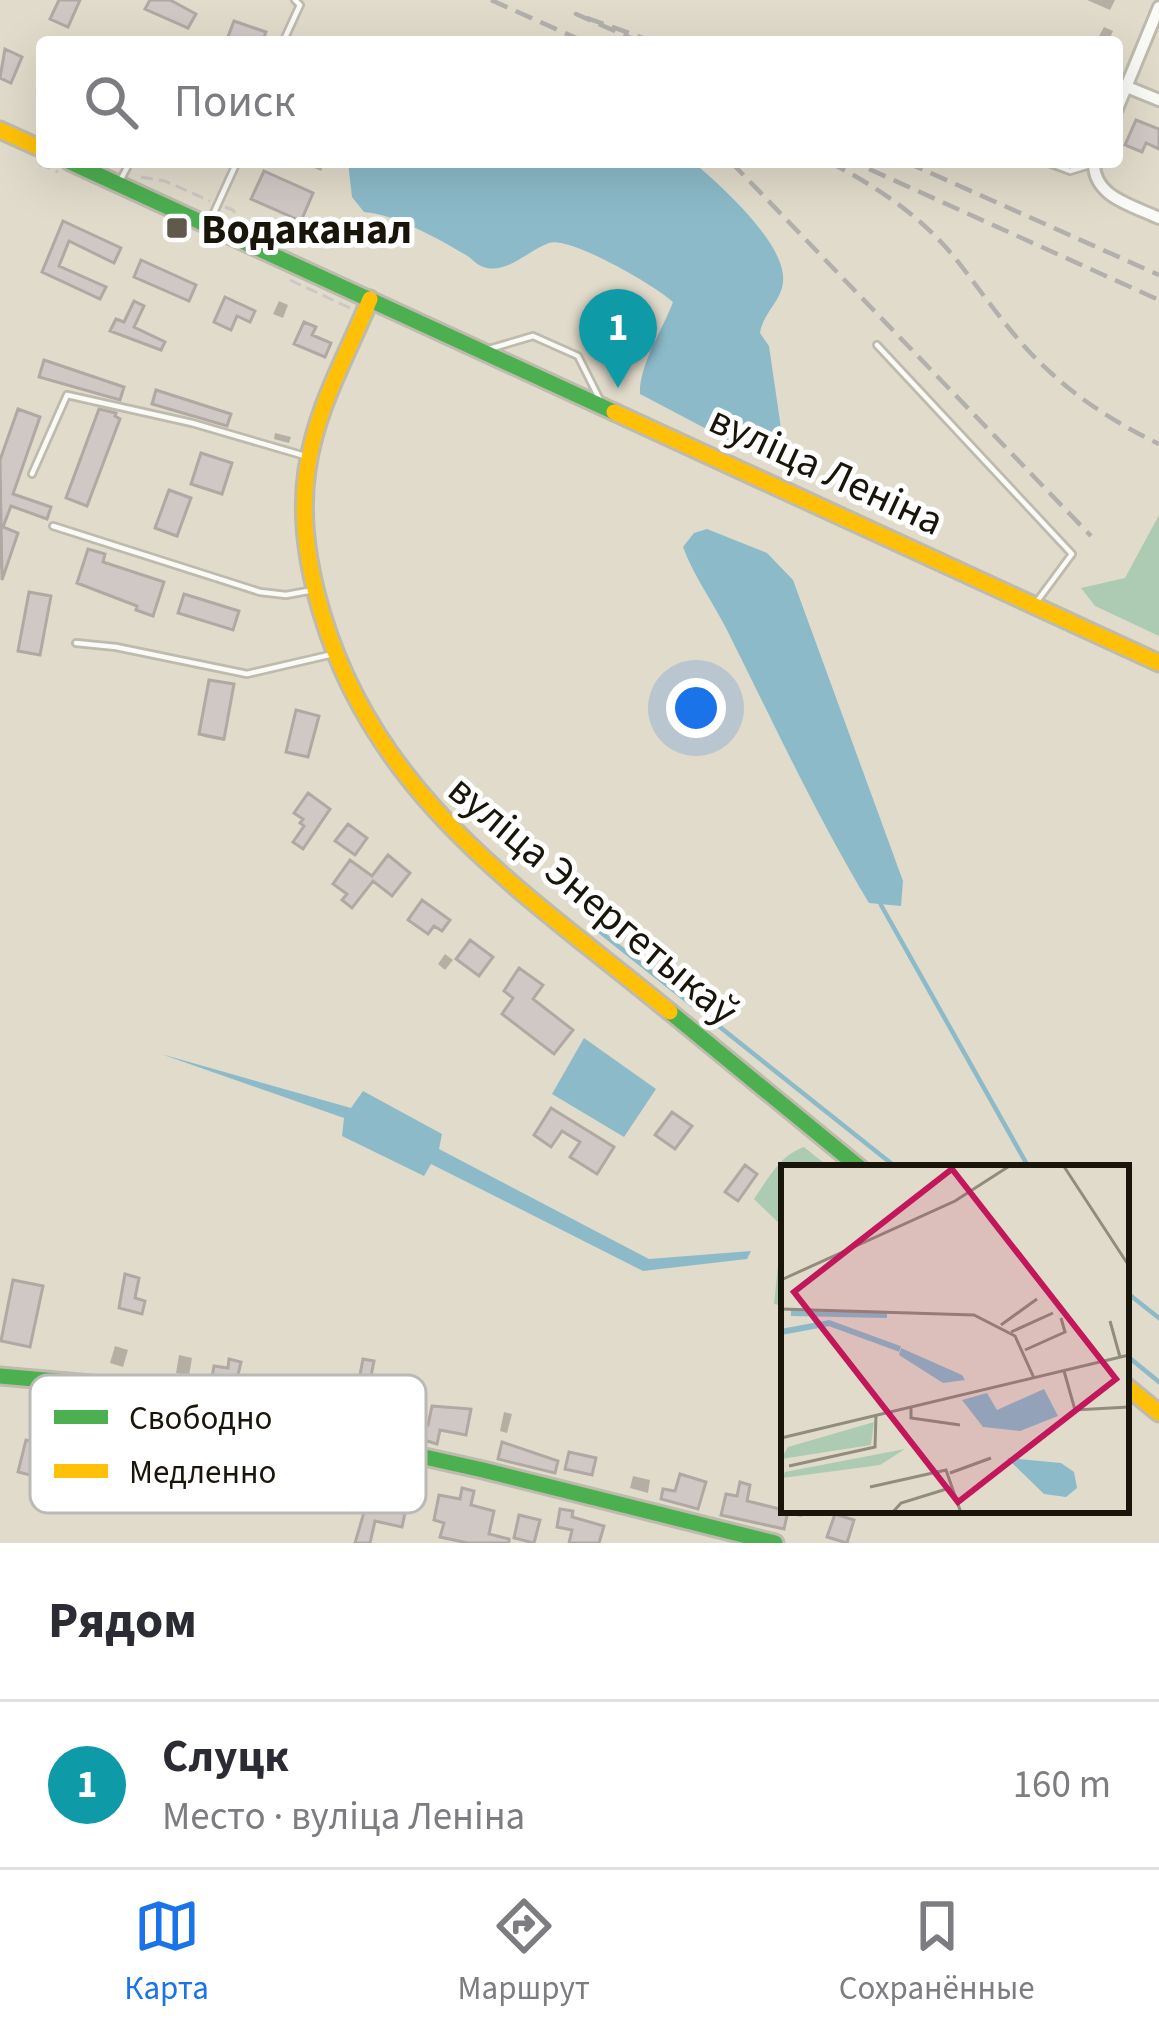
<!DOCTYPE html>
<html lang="ru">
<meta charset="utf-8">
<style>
body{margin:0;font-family:"Source Sans 3",sans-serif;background:#f2f2f3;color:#2b2b33}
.you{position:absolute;left:696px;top:708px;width:42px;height:42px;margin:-30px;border:9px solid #fff;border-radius:50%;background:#1a73e8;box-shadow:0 0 0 18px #1a73e833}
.badge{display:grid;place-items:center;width:78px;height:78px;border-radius:50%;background:#1a73e8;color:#fff;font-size:39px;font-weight:700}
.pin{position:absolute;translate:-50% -99px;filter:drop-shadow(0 3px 6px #0008)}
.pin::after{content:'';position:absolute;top:63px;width:42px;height:36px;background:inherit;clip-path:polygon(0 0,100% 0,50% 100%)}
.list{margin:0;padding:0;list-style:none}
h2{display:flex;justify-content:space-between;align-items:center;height:156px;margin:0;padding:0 48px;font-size:51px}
h2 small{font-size:39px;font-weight:400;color:#7c7c81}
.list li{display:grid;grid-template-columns:78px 1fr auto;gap:36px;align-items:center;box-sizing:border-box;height:168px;padding:0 48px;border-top:3px solid #e1e1e2}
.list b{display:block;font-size:45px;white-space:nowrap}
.list p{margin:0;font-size:39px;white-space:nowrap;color:#7c7c81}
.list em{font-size:39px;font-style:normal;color:#7c7c81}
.icon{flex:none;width:66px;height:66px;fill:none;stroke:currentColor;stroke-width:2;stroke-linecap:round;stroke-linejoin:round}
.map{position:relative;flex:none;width:1159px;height:1543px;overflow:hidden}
.search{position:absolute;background:#fff;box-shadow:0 12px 48px #0002;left:36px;right:36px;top:36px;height:132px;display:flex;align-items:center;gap:30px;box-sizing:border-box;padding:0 42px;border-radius:12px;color:#7c7c81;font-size:45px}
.sheet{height:324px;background:#fff}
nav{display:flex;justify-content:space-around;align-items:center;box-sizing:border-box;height:168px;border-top:3px solid #e1e1e2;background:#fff;font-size:33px;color:#7c7c81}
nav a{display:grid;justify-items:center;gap:6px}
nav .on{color:#1a73e8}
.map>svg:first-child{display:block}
.green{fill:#adcbb2}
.water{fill:#8cbac9}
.shadow{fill:#0003}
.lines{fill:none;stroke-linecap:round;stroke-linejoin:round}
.stream{stroke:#8cbac9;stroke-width:4.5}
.building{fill:#d0c8c4;stroke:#b1a8a4;stroke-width:3}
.lane-casing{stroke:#bebaad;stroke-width:10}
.street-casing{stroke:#bebaad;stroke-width:16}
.fast-casing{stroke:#bebaad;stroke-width:21}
.slow-casing{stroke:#bebaad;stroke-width:21}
.path{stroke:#cbc9c4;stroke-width:3;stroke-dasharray:12 6;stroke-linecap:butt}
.lane{stroke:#fafaf7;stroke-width:4.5}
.street{stroke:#fafaf7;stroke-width:10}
.fast{stroke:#4caf50;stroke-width:15}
.slow{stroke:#ffc107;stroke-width:15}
.rail{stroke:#b2b0ac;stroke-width:4.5;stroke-dasharray:18 9;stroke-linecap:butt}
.poi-dot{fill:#605a4e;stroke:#fff;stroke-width:4.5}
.labels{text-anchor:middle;stroke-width:10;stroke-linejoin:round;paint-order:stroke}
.poi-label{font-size:42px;font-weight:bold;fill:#1a150b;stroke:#fff;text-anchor:start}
.street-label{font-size:42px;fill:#1a150b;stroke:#fff}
.inset-river{fill:none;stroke:#8cbac9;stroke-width:6}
.inset-road{fill:none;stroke:#918c7e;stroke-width:3}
.view{fill:#c2185b;fill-opacity:0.15;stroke:#c2185b;stroke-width:6}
.inset-edge{fill:none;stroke:#1a150b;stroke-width:6}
.key{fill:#fff;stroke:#bab9b6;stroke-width:3}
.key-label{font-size:33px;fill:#1a150b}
</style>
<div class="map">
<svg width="1159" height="1543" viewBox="0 0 1159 1543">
<rect width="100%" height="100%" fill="#e1dbcb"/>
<path class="green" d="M1159,515v121l-64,-30 -14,-18 44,-10z
M804,1147l26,21h-46v138l-10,-2 8,-78 -28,-27c14,-20 26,-44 50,-52z"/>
<path class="water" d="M348,162h345c27,23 94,82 90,120 -2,20 -20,31 -23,51l9,13 14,96 -2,11 -9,4 -37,-13 -95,-50c-1,-29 22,-63 33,-92 -17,-16 -103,-66 -124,-59 -21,7 -44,34 -68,23 -5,-2 -11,-9 -15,-11 -27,-16 -72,-41 -102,-43l-12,-15z
M707,529l60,24 26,27 110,301 -2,25 -32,-3c-53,-88 -96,-181 -142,-273 -14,-28 -33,-53 -44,-83l11,-14z
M584,1038l72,51 -32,48 -72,-43z
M161,1054l190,54 12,-17 79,43 -3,15 210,110 102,-8 -4,8 -104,12 -212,-107 -7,12 -82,-40 2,-18z"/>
<path class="shadow" d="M1087,0h28l-5,10z
M1104,27l9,4 -5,11 -10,-4z
M301,162h24l-4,9z
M279,301l9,4 -5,13 -10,-4z
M20,413l-10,92 -8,25 2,40 -4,-1v-100z
M275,433l16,4 -2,6 -15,-4z
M189,501l-11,37 -18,-7 -2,-3z
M232,687l-8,54 -20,-4 -2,-3z
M445,954l8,6 -8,10 -7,-6z
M115,1346l13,4 -5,17 -13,-4z
M179,1355l13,3 -3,18 -13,-3z
M504,1412l8,2 -5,19 -7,-2z
M633,1476l17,4 -2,13 -18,-5z
M788,1510h16l-2,7 -15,-3z"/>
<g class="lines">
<path class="stream" d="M881,905l148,263
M593,926l304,242
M1126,1292l33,26
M1126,1355l33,27"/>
</g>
<path class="building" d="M59,0h21l-12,27 -18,-8z
M150,0h20l26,14 -8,14 -43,-19z
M234,21l32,11 -4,10h-36z
M5,49l17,8 -11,26 -11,-5z
M1136,120l23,9v20l-13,-6 -4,9 -17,-7z
M264,171l49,22 -12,28 -50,-22z
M63,221l58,27 -7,15 -45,-22 -10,25 47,21 -6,12 -58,-27z
M141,260l55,25 -7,16 -55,-24z
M225,297l30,14 -5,11 -13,-6 -6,14 -17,-8z
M134,301l10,5 -10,21 31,15 -4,8 -51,-19 6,-12 8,3z
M304,322l12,5 -4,8 19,8 -6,14 -31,-13z
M44,360l80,27 -4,13 -81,-23z
M156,390l75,24 -4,12 -75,-22z
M18,409l22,8 -27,77 38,13 -4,12 -36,-13 -8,21 15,6 -16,47 -2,-120z
M99,409l17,4 -1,3 5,3 -33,87 -21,-8z
M201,453l31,10 -10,31 -31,-10z
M169,490l22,8 -14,38 -22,-8z
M88,549l17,5 -2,8 61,20 -11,34 -17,-6 1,-4 -60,-23z
M29,592l22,4 -11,59 -22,-4z
M184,594l55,17 -6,19 -55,-17z
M209,680l25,4 -10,55 -25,-5z
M296,710l23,6 -11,41 -22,-5z
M308,793l22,16 -27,40 -10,-7 11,-16 -4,-3 3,-4 -9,-6z
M348,824l19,14 -12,17 -20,-14z
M388,855l22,18 -18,23 -19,-15 -21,27 -10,-8 5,-6 -14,-10 17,-24 22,16z
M422,900l28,20 -8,11 -8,-5 -6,8 -20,-14z
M470,940l23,17 -14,19 -23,-17z
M519,968l24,17 -10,14 40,31 -19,24 -52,-40 11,-16 -9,-7z
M551,1108l63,39 -17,27 -27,-17 10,-15 -18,-11 -11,16 -17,-12z
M672,1112l20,14 -17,23 -20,-14z
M745,1165l12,9 -19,27 -13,-9z
M125,1274l14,4 -4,20 10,3 -3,13 -23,-6z
M13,1280l30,6 -13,61 -29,-6z
M229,1359l12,3 -4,17 71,16 -4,16 -94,-22 4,-23 14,2z
M363,1359l11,2 -6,30 20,3 -4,28 -32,-5z
M38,1403l53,10 -4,18 -15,-2 -5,27 16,3 -2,13 -15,-3 -4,18 -13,-2 1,-5 -32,-8 8,-32 32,8 4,-21 -15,-3 1,-7 -12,-2z
M432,1406l39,3 -5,26 -26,-5 -3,14 -40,-12 3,-13 28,6z
M502,1442l56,19 -3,12 -57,-14z
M569,1452l27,6 -4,17 -27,-6z
M377,1468l10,2 -5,22 19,5 -4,15 8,1 -3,14 -27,-6 -5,22h-15z
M680,1474l26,8 -8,27 -37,-10 2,-10 12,2z
M740,1482l10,3 -3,16 41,10 -4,18 -63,-14 5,-21 11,2z
M462,1488l12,3 -3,14 23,6 -5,23 20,5v4h-41l-28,-6 4,-14 -10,-3 5,-25 21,4z
M560,1509l13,2 -1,6 32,9 -5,17h-30l3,-13 -15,-3z
M835,1514l19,6 -7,23 -20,-6z
M519,1515l21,5 -6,23 -20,-5z"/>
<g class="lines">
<g class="lane-casing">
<path id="lane" d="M283,42l17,-37 -5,-5
M1046,162l24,9 23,-7
M121,179l9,-17
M211,219l26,-57
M877,345l195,209 -34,46
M489,349l44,-13 45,20 22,44
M32,474l35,-79 125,28 113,33
M53,526l207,66 26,3 22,-4
M76,643l40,4 131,27 82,-19"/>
</g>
<g class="street-casing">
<path id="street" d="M1127,87l32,13
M1117,109l42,-102
M1094,162c-1,35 38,43 65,56"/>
</g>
<g class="fast-casing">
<path id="fast" d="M70,162l544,250
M670,1012l190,156
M0,1376l102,9 381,85 292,73"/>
</g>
<g class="slow-casing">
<path id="slow" d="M0,130l42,19
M370,299c-23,57 -54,108 -63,171 -7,47 1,98 15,144 56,187 205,280 348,398
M614,412l545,251
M1126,1386l33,27"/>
</g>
<path class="path" d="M39,164l19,8
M141,177l24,4 45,20
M225,207l8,3 8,13 46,22
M290,280l62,29"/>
<use href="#lane" class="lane"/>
<use href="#street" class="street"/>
<use href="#fast" class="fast"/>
<use href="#slow" class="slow"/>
<path class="rail" d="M491,0l94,42
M640,42l-64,-28 78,28
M731,162l360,374
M829,162c47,24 92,54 126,96 31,39 58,81 95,114 32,30 70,53 109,72
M906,162l253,113
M869,169l290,131"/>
</g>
<rect class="poi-dot" x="165" y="216" width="24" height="24" rx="6"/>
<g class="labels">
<g class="poi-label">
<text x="201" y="243">Водаканал</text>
</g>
<g class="street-label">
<text transform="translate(827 469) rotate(25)" y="15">вуліца Леніна</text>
<text transform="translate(594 899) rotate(40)" y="15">вуліца Энергетыкаў</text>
</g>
</g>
<g transform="translate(781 1165)">
<rect width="348" height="348" fill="#e1dbcb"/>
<path d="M93,257l-3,23 -90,14 7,-12zM124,284l-25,16 -98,13 3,-6z" fill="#adcbb2"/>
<path d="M120,183l61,27 3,5 -22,3 -44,-28zM263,224l14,27 -38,15 -37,-4 -21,-27 25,-7 10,17zM226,293l54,5 13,9 3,16 -11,9 -22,-3z" fill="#8cbac9"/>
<path class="inset-river" d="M10,148l96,2M0,167l48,-9 71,26"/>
<path class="inset-road" d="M282,0l66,101M0,115l174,-79 56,-36M0,144l193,6 41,21 19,42M329,156l10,36M220,160l36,-26M230,167l42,-19M244,185l40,-18 -4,-14M283,206l11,39 54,-3M130,242v11l49,7M0,273l348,-83M8,301l86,-19 1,-32M169,308l41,-15M89,322l76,-17 15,43M111,348l9,-10 52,-16"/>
<path class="view" d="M171,4l164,210 -158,123 -164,-210z"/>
<rect width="348" height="348" class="inset-edge"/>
</g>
<rect x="30" y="1375" width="396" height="138" rx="18" class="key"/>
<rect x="54" y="1410" width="54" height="14" fill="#4caf50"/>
<rect x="54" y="1464" width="54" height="14" fill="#ffc107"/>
<g class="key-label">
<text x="129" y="1429">Свободно</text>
<text x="129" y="1483">Медленно</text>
</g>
</svg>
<div class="you"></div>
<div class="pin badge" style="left:618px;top:388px;background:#0f9aa8">1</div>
<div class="search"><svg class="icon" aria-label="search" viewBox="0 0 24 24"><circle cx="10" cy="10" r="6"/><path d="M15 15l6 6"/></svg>Поиск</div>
</div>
<section class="sheet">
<h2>Рядом<small></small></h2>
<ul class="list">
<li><span class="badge" style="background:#0f9aa8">1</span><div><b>Слуцк</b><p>Место · вуліца Леніна</p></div><em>160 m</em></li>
</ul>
</section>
<nav>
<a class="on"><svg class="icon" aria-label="map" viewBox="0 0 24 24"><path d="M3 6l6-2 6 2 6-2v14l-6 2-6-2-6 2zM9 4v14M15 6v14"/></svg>Карта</a>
<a><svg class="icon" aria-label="directions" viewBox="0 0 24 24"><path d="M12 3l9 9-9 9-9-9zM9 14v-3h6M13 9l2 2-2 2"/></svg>Маршрут</a>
<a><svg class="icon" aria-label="saved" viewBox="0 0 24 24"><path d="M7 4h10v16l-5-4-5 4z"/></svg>Сохранённые</a>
</nav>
